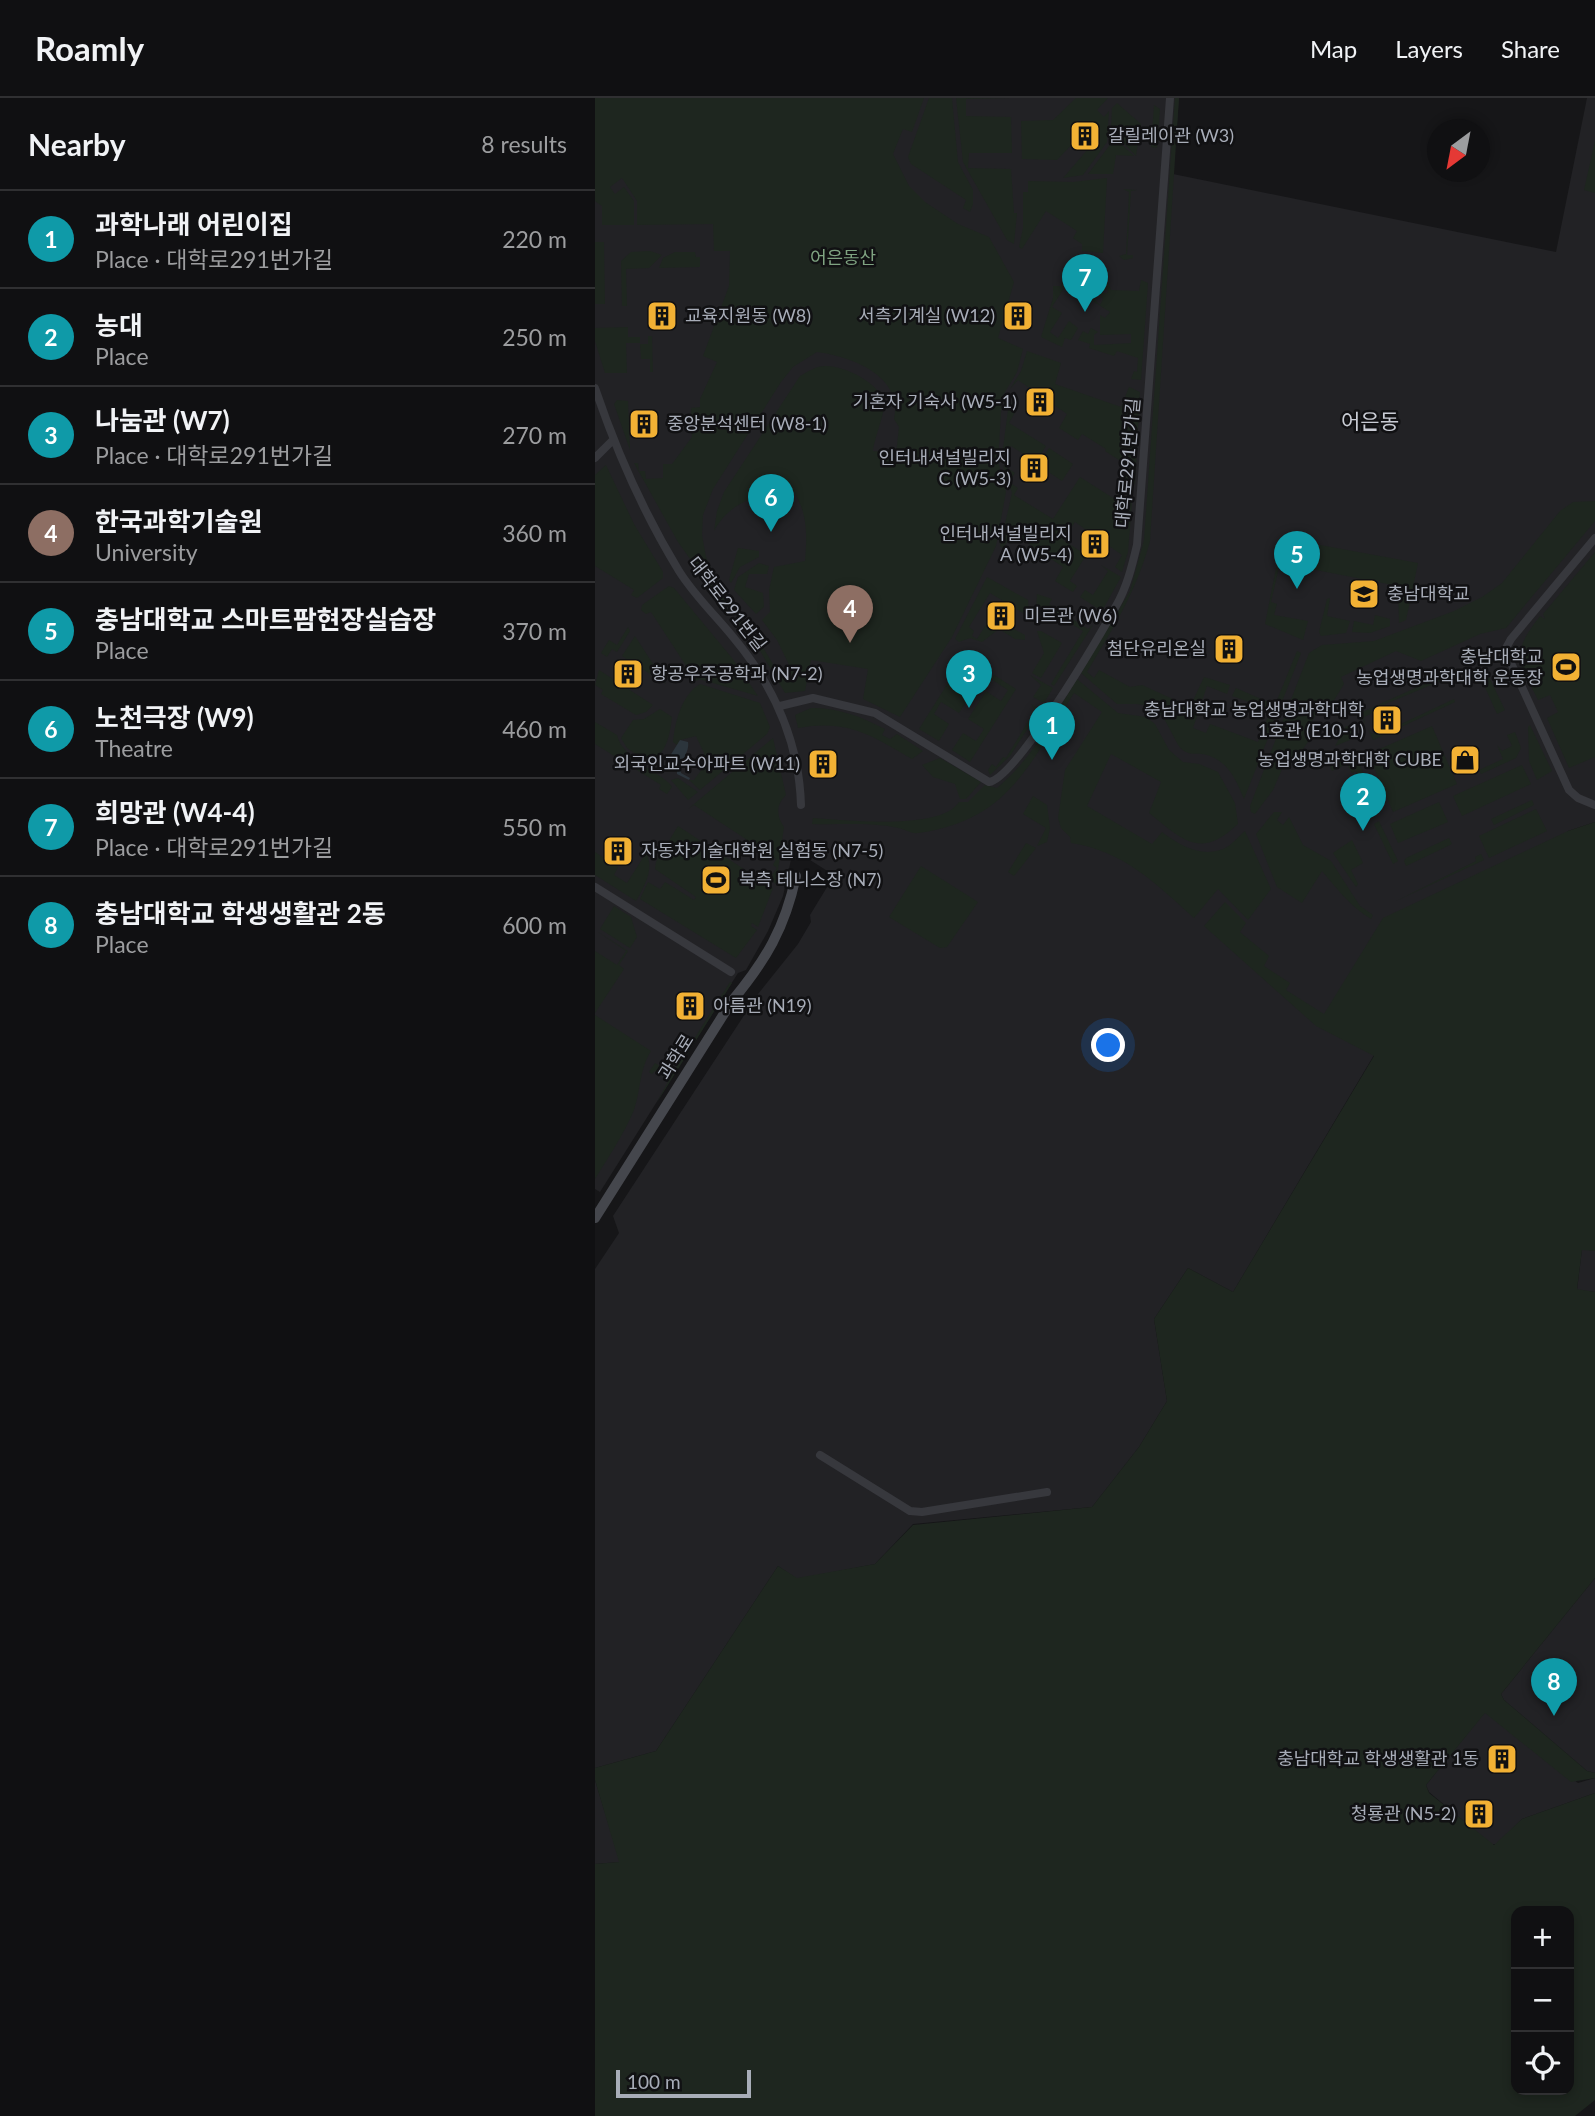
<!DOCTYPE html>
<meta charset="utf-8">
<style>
body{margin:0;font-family:Lato,"Noto Sans KR",sans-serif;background:#19191b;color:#f1f3f6}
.controls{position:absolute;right:21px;bottom:21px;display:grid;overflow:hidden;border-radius:14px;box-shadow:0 4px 10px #0003}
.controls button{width:63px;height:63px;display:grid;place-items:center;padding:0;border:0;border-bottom:2px solid #303032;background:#101012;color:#f1f3f6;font:35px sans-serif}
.compass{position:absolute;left:832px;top:21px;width:63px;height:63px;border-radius:50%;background:#101012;box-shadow:0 4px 10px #0003;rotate:212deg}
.scale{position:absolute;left:21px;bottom:18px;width:135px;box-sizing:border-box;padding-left:7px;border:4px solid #a8adb8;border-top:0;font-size:19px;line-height:24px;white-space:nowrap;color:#a8adb8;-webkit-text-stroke:5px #111113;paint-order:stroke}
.you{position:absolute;left:514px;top:948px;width:24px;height:24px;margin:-18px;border:5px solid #fff;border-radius:50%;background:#1a73e8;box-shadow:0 0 0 10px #1a73e833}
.badge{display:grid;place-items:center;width:46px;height:46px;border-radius:50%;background:#ea580c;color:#fff;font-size:23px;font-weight:700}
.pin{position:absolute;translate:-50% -58px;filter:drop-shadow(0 2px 4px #0008)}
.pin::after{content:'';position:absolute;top:37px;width:24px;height:21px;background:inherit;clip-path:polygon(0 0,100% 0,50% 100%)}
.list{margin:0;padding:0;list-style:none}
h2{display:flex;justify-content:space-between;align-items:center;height:91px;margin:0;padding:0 28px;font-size:30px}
h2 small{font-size:23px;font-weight:400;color:#9c9d9f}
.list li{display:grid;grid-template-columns:46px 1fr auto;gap:21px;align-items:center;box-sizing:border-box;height:98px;padding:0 28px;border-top:2px solid #303032}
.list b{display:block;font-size:26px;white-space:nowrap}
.list p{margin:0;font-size:23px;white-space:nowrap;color:#9c9d9f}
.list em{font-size:23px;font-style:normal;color:#9c9d9f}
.icon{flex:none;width:38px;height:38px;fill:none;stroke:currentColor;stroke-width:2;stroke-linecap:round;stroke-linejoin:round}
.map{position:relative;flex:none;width:1000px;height:2018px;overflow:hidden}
header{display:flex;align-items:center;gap:42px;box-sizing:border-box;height:98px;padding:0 35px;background:#101012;border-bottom:2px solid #303032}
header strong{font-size:33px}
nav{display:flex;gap:38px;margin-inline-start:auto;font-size:24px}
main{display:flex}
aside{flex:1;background:#101012}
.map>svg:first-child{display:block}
.built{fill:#222225}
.green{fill:#1e261f;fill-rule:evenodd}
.water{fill:#2c353c}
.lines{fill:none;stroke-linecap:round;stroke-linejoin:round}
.street{stroke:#37383d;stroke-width:8}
.secondary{stroke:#45474d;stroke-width:10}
.labels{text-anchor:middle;stroke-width:5;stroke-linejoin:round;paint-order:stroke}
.poi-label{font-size:18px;fill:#a8adb8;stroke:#111113;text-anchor:end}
.park-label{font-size:18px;fill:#7fa381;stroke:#111113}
.street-label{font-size:18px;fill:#a8adb8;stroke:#111113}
.quarter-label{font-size:21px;fill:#c9ccd4;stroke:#111113}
</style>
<header>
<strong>Roamly</strong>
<nav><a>Map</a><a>Layers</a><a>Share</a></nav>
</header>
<main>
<aside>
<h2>Nearby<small>8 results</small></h2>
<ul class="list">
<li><span class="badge" style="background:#0f9aa8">1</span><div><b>과학나래 어린이집</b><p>Place · 대학로291번가길</p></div><em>220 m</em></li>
<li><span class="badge" style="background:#0f9aa8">2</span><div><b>농대</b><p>Place</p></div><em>250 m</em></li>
<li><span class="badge" style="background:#0f9aa8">3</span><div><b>나눔관 (W7)</b><p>Place · 대학로291번가길</p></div><em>270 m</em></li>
<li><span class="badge" style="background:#8d6e63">4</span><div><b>한국과학기술원</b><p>University</p></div><em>360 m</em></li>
<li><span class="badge" style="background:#0f9aa8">5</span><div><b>충남대학교 스마트팜현장실습장</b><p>Place</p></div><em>370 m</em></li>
<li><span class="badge" style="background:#0f9aa8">6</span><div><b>노천극장 (W9)</b><p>Theatre</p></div><em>460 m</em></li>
<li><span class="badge" style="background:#0f9aa8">7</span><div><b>희망관 (W4-4)</b><p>Place · 대학로291번가길</p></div><em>550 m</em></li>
<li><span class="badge" style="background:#0f9aa8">8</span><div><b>충남대학교 학생생활관 2동</b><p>Place</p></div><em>600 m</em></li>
</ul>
</aside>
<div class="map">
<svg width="1000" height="2018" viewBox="0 0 1000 2018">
<rect width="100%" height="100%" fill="#161618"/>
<path class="built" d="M0,0h584l-6,76 383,78 31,-154h8v724l-27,9 -194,224 -141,237 -45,-24 -34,51 13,82 -28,46 -47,60 -179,17 -38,40 -78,15 -19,-13 -122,185 -61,17v-499l24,-36 -6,-17 145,-222 40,-50 13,-22 -1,-7 22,-36 -3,-7 -19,-12 -2,-13 -14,-1 -11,50 -15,35 -22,39 -8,3 -138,219 -5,-3z
M987,1151l13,2v41l-18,-2z
M1000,1480v195l-8,-2 -83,-71 -3,-6z
M890,1614l93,71 17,-5v15l-73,26 -25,25h-6l-62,-52 -3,-7z
M0,1682l25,82 -25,2z"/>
<path class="green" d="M0,0h329l-12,34 -9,-3 -10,25 16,32 16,16 33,22 31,13 25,45 -16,56 25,11 -6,23 -15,25 -4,64 8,31 -10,54 -44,91 -52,80 -37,-18 5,-30 -57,-9 -6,31 -20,2 -29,-49 -19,-21 3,-3 24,29 17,29 11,-7 -15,-31 -15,-20 8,-8 -1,-22 5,-23 31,-6c2,-25 3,-47 -11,-69 -33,0 -64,9 -80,39l3,-20 7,-19 76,-116c9,-5 16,-10 26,-10 19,0 54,17 58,37 2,7 -10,36 -11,48l23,3 3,-27 -5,-8c9,-43 -41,-62 -77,-67l-24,15 -12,15 -68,107 -10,26 -1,20 4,22 19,43v8l-47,-66 -44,-79h4l1,8h6l1,8 17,-1v-14h9l20,-27 -1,-29 9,-1v-8l17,-37 -14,-6 26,-70 1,-35h-16l-1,-27 -76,1v-24l-15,-23 -12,9 5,7 9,-7 10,14v24h-32v-19l-7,-5z
M334,0h23l6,64 15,28v14l-3,8 -7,-4 3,-8 -55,-36 -3,-7z
M361,0h54l-44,1v17l45,1 1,36h-43l-1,15 43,1 3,44h3l-3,31 -7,-4 -44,-78z
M481,0h32l-11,12 7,7 5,-6 -2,31 -24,33 -20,3 32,-37 -10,-10 -28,29 -35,-1 -1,-38 32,-1z
M580,0h4l-29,443c-14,51 -36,86 -63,131l7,6 5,-8 31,17 12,-2 48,22 14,-30 26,8 -3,9 -20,-8 -14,42 13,5 4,-9 48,18 10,-25 5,2 1,4 -30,76c-8,-19 -15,-37 -37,-44 -6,-2 -15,0 -21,-3 -5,-2 -9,-8 -11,-13 -18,-35 -17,-35 -58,-35l-36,-31 49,-82 14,-51z
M522,5l24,21 -5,32 -25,-26 1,-22z
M559,7l6,4 -3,39 -6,-1z
M520,40l19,18 -18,-1 -3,19h-25z
M1000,43v52l-11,-3z
M512,80l-4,75 -21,-2v-7l-9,-6 4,-7 -31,-20 -24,38 -3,-2 4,-19v-36h5v-11l45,1z
M528,91l14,1 -6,1 -4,64h6v3l-9,2 -5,-4 7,-2 3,-62z
M0,144h9l1,62h-10z
M55,153l12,4 -13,13 -23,1 1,37h-5l-1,-45 10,-9z
M80,154h20l1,5h4v10l-41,1 4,-10z
M546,182l7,3 -7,97 -10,-1 3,-8 3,1 1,-14 -21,-7 -3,5 -25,-8 1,-4 -12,-4 5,-9 5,3 3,-6 7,4 -4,3v10l37,-2v-9l-31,1v-20l5,3 5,-6 -19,-12v-12l2,10 7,7 3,-6 -4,-6h8l1,-3h-9v-8h9l3,8 28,1z
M467,183l2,7 -12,19 10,6 -12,19 8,6 11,-17 9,7 -7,12 -6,-2 -3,9 -21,-10 12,-39v-12h8z
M33,229v10h12v6h-14l1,30h-22l-10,-32v-13z
M53,238h4l1,36h-3v-13h-9l-1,-15h8z
M432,253l34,12 -6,21 66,23 8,-20 11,5 -5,92 -12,-4 7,-13 -25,-16 1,-2 -24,-15 -4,6 -19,-12 8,-14 -49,-34 -8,9 11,-18z
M22,302l11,1 2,49 -16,-46z
M414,304l9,5 -9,16 37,23 -10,16 -25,-16 -9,10z
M454,350l24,16 -11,17 -24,-16z
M11,367l28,59 29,48v6l-26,20 -6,-3 3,-5 -39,-24v-91z
M408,367l12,8 -6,9 9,6 -4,7 39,24 27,-42 44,28 4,-6 4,3 -4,50 -6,20 -7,-5 7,-12 -47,-33 -12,18 31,20 -9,-3 -15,24 7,5 -4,6 -18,-11 8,-14 -50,-34 -10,15 -3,-2 12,-53z
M1000,403v20l-89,107 -26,6 -59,27 -25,-10 -55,26 3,7 -11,18 -13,6 -16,27 6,4 -11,16 -14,7 -12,28 -18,24 -4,-2 -1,-6 59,-153 13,-8 52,-4 80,-30 28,-14 20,-14 58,-72 13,-9z
M687,440l136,25 -12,57 -7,3 -1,-32h-6l1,-6 -113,-22 -9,39 6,2 -3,11 34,6 -5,19 -38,-16z
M143,450l21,3v6l-19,10 -9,16 -2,-3z
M1000,454v205l-26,11 -22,-50 11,-6 -8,-17 -12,5c-20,-41 -28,-45 2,-84l5,3 -2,-5z
M164,465l10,3 -2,8h-18l-4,13 18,6 1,14 -8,7 -22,-24 4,-13z
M506,467l20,12 -19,34 -22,-14 5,-7 8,5 15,-24z
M392,479l41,23 1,12 -3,3 -36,-22 -21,34 5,4 -2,5 5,3 14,-22 34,18v5l-10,-1 -16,-10 -17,13 -12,-4 -11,4 -4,-3z
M74,488l5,2 58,70 26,38 -59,-17 -3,2 -45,-69 -5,2 -5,-4 1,-5z
M442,496l15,5 -3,5 39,25 5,-4 -39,61 -3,-2 32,-53 -26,-16h-6l-8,-9 -7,6z
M735,500l-3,18 23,5 -4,12 -25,3 -2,-4 8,-33z
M780,517l15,4v7l-20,7 -18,-1 2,-11 19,4z
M33,529l2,4 -13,21 -5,-3 -5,8 -6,-4 8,-13 8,5z
M442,533h4l21,12 -21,35 -9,-5 12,-20z
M40,538l31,48 -44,-28z
M702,553l4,2 -23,59 -46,-16 4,-8 39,17z
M370,558l22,14 -3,4 -18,-11 -7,11 18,11 -18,28 -18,-11 -7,12 15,10 -10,17 -20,-12z
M4,572l54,35 -7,7 -10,3 -35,-21 2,-4 -8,-5z
M892,575l18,37 -8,4 -17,-38z
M399,577l22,14 -46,73 -18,-12 11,-17 13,8 8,-12 -16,-10 18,-28 15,10 7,-11 -17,-11z
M435,577l23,13 -9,15 -11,-6 8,-12z
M847,578l1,4 -72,30 1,3 -8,4 1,7 -5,-11z
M482,581l41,34 28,4 9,7 14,26 14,12 16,2 19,8 17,31 3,21c-38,36 -55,16 -89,-11l12,-31 -50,-28 -24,52 65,38 10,-12c17,13 39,26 61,17 8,-3 16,-13 22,-18l26,58 -23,31 -30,-31 -24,29c-39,-35 -70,-67 -123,-75l-1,-6 -9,-9 -3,-10 7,-48 37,-58 -28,-19c-43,69 -65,128 -156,140 -7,1 -13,-4 -20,-5 -27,-6 -58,-3 -86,-4l1,-6c32,2 128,13 146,-16h9l17,-17 12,3c35,-29 56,-70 80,-109z
M105,586l60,19 10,24 -3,7 -67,56 -11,-10h5l11,-15 -1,-12 -8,-17 -16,4 -3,5 -4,-3c2,-20 8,-46 27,-58z
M859,601l1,3 -82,38 -5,-11 4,5 8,-4 2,3z
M436,606l9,6 -30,46 -20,19 -2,-5 4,-6 4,3 7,-10 3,1 29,-48z
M216,610c26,-1 51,9 74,21l-3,6 8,4 7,-5 26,17 -11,8c-41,-24 -64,-40 -114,-31l-3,-13z
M65,611l12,8c-2,17 -5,37 -23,46l-22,-15 -6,-10 12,-18 11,-1z
M0,624l22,13c5,22 36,34 52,48l3,4 -5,7 -8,-5 2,-4 -66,-41z
M935,627l22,46 -15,9 -8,-19 -1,-34z
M751,628h4l5,12 -20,8z
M837,628l25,58 -64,28 -25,-58z
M920,634l6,16 -5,10 -35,16 -2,-4 24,-11 -6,-14 5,6 10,-5 -5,-11z
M178,640l13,57c-10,10 -10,20 -2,32l-8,57 -7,-5 8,-11 -4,-3 3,-6 -82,-54 -6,4z
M760,657l25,53 -6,3 -18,-40 -4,2 -5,-9 -15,7 -2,-5z
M345,660l41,24 -15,17h-6l-5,-15 -22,-7 -11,-12z
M927,667l9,19 -69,32 -9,-20z
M83,680l20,14 -10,8 -17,-20z
M438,698l14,9 3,23 -3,14 -10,4 9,-18 -23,-14z
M937,702l2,5 -40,20 -3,-6z
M844,704l9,20 -50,21 -8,-19z
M941,711l11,22 -58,27 -10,-22z
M679,714h8l-5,8 6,5 6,-8 14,28 28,16 29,45 13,9 -2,4c-21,-13 -33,-29 -49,-48l-20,32 -25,-16 -21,-53z
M784,723l19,40 -5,3 -19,-40z
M1000,724v429l-13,-1 -5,39 18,3v286l-94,116 3,6 83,71 8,2v5l-24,4 -86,-69 -59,72 3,8 65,52 28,-26 73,-26v307l-20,16h-980v-252l24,-2 -24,-82v-12l61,-17 122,-185 19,12 78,-14 38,-39 179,-18 47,-60 28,-46 -13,-82 34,-51 45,24 141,-236 -58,-30 -112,-100 21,-24 21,21 -6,9 29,24 -5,10 26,17 -4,7 38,24 59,-96 185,-87zM921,1813h53v179h-53z
M83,728l95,62 -15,39 -6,-4 -1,3 6,4 -21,28 -96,-59 8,-17 12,7 5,-7 29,18 2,-3 -41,-28 1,-7z
M854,740l3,6 -46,22 -2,-5 2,-3z
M757,742l11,23 -12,7 7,14 -2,3 -23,-34z
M431,745l10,5 -22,28 -6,-4z
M0,754l23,15 -4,8 13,8 19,-30c9,15 -2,34 -10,48l-41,-26z
M886,756l3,6 -88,41 80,-40 -1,-4z
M326,768l57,36 -31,45 -7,1 -51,-31z
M19,808l17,11 6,20 -7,11 -30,-19z
M3,834l30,19 -9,14 5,4 -29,44v-62l22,14 9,-14z
M135,884l2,1 -76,121 13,-24 -14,-9 -3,3 -3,-2 6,-9 17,11z
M0,917l56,36c-12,19 -10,39 -17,59 -10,24 -25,46 -39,69z"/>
<path class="water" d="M85,642l8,2c2,11 -9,18 -7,31l9,5 -1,2 -12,-6v-9l-6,-3 -1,-6z"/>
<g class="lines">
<path class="street" d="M0,290c22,65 48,124 84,183 15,24 36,44 54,66 41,49 66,103 68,168
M0,360l18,-18
M1000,440l-84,101 -6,11 64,140 9,8 17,7
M185,608l33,-8 62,15 114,69c27,-4 111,-146 127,-176 11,-19 16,-40 21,-61l33,-447
M0,789l136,85
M225,1357l90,56 12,1 125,-20"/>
<path class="secondary" d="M0,1120l137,-217c34,-41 53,-73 64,-125"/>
</g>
<defs>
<g id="building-square" transform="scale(1.575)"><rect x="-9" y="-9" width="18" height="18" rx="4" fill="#f2b134" stroke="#111113"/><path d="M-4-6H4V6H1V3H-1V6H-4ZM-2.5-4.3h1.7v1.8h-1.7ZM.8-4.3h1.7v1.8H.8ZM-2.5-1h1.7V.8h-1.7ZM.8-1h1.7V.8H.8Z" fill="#111"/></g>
<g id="university-square" transform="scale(1.575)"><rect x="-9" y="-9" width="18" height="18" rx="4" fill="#f2b134" stroke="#111113"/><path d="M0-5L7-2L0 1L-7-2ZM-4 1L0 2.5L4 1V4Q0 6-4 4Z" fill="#111"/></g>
<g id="stadium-square" transform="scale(1.575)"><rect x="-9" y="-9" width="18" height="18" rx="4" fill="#f2b134" stroke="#111113"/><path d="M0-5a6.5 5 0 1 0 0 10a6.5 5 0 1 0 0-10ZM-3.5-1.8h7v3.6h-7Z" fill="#111"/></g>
<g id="shop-square" transform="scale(1.575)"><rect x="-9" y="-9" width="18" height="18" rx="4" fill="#f2b134" stroke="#111113"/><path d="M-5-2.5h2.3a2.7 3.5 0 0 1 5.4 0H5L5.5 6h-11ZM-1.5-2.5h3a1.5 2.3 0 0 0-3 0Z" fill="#111"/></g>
</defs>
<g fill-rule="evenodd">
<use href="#building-square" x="490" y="38"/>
<use href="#building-square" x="67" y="218"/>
<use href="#building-square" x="423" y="218"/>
<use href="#building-square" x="445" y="304"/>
<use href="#building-square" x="49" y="326"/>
<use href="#building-square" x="439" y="370"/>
<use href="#building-square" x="500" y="446"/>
<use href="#university-square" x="769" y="496"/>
<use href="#building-square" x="406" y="518"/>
<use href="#building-square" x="634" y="551"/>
<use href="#stadium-square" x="971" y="569"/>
<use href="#building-square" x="33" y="576"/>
<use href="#building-square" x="792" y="622"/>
<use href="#shop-square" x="870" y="662"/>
<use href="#building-square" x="228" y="666"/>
<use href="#building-square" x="23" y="753"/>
<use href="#stadium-square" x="121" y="782"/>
<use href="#building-square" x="95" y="908"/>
<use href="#building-square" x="907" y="1661"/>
<use href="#building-square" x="884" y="1716"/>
</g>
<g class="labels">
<g class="poi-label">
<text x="513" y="44" text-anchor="start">갈릴레이관 (W3)</text>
<text x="90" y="224" text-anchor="start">교육지원동 (W8)</text>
<text x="400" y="224">서측기계실 (W12)</text>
<text x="422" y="310">기혼자 기숙사 (W5-1)</text>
<text x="72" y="332" text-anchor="start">중앙분석센터 (W8-1)</text>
<text x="416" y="366">인터내셔널빌리지<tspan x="416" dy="21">C (W5-3)</tspan></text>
<text x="477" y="442">인터내셔널빌리지<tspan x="477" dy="21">A (W5-4)</tspan></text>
<text x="792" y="502" text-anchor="start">충남대학교</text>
<text x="429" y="524" text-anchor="start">미르관 (W6)</text>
<text x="611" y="557">첨단유리온실</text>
<text x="948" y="565">충남대학교<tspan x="948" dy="21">농업생명과학대학 운동장</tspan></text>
<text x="56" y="582" text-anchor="start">항공우주공학과 (N7-2)</text>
<text x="769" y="618">충남대학교 농업생명과학대학<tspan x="769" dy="21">1호관 (E10-1)</tspan></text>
<text x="847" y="668">농업생명과학대학 CUBE</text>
<text x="205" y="672">외국인교수아파트 (W11)</text>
<text x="46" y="759" text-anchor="start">자동차기술대학원 실험동 (N7-5)</text>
<text x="144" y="788" text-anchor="start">북측 테니스장 (N7)</text>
<text x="118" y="914" text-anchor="start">아름관 (N19)</text>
<text x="884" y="1667">충남대학교 학생생활관 1동</text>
<text x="861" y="1722">청룡관 (N5-2)</text>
</g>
<g class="park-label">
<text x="248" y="166">어은동산</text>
</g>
<g class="street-label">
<text transform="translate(533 365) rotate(-85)" y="6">대학로291번가길</text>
<text transform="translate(132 506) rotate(52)" y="6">대학로291번길</text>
<text transform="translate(81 959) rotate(-58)" y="6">과학로</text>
</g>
<g class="quarter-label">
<text x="775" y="331">어은동</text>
</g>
</g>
</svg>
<div class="controls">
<button>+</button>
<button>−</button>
<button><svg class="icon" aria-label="locate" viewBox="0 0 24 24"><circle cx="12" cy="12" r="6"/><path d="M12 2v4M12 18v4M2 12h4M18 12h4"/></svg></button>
</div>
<svg class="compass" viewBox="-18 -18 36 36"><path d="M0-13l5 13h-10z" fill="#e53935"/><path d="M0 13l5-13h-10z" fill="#9c9d9f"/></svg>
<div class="scale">100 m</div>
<div class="you"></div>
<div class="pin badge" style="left:457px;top:662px;background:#0f9aa8">1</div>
<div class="pin badge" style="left:768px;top:733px;background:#0f9aa8">2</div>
<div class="pin badge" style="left:374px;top:610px;background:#0f9aa8">3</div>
<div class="pin badge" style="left:255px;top:545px;background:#8d6e63">4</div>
<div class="pin badge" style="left:702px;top:491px;background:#0f9aa8">5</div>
<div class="pin badge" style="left:176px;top:434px;background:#0f9aa8">6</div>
<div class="pin badge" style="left:490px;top:214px;background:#0f9aa8">7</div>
<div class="pin badge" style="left:959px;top:1618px;background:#0f9aa8">8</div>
</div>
</main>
